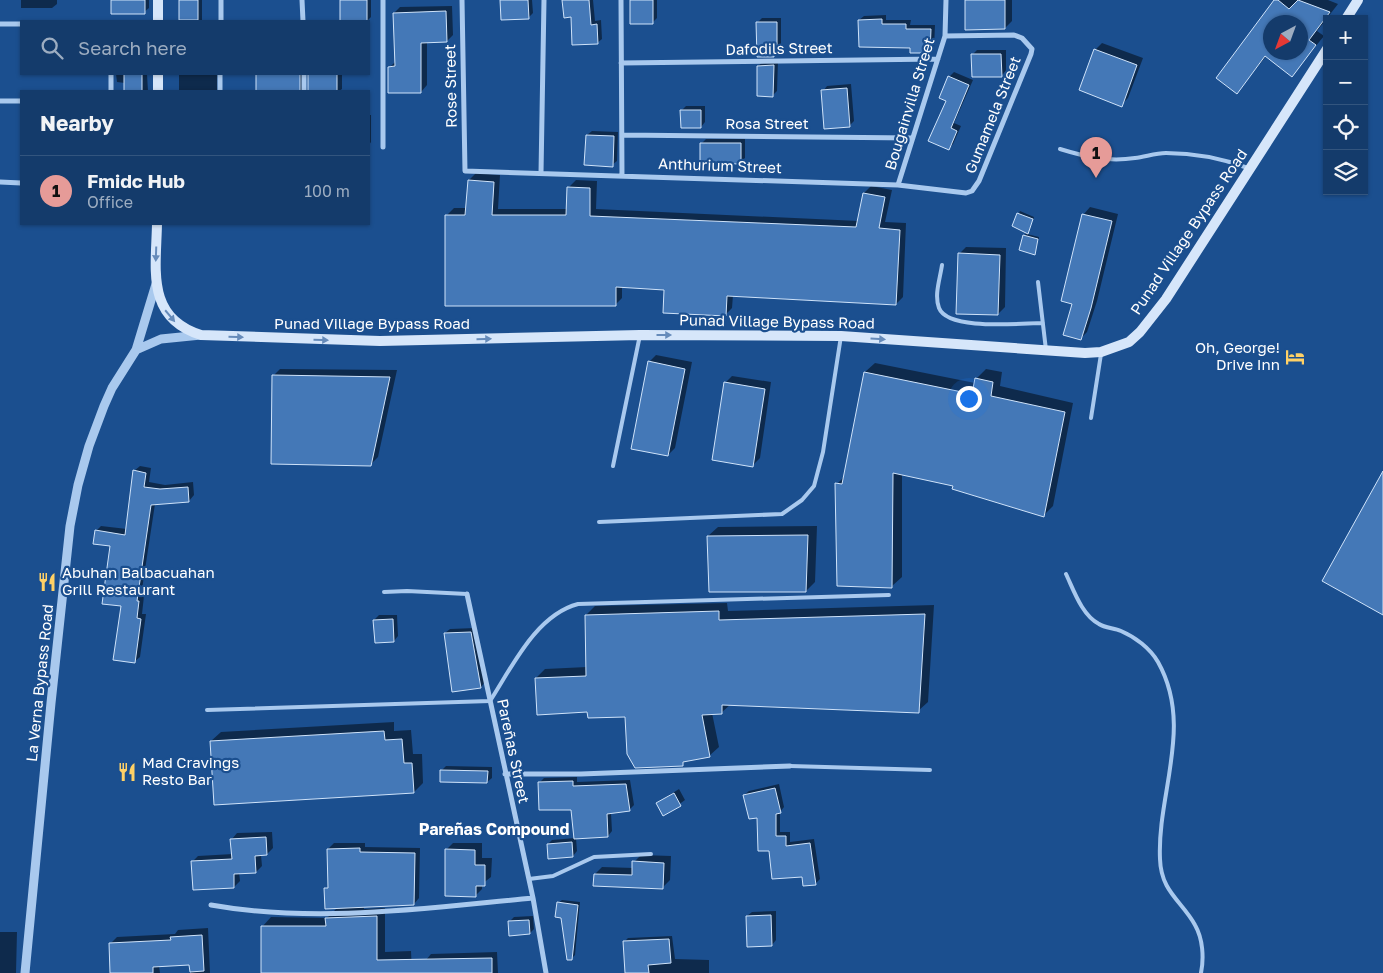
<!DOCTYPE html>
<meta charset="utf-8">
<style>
body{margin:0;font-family:"Golos Text",sans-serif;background:#1d4271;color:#f1f3f6}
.controls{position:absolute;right:15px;top:15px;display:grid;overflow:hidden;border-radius:0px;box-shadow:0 1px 4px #0004}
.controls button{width:45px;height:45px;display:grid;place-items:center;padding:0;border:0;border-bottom:1px solid #33557e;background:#143b6b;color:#f1f3f6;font:25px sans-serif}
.compass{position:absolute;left:1263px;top:15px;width:45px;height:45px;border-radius:50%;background:#143b6b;box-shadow:0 1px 4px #0004;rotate:221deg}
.you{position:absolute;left:968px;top:398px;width:18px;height:18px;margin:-12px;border:4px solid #fff;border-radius:50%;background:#1a73e8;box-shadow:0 0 0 8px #1a73e833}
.badge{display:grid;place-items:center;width:32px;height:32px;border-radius:50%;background:#e69b98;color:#111;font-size:16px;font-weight:700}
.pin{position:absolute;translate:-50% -41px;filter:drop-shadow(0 1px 2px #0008)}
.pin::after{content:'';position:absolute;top:26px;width:18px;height:15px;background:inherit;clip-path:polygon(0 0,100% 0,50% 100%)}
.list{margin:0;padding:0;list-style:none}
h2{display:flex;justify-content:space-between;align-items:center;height:65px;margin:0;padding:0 20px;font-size:21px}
h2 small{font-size:16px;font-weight:400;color:#9dadc1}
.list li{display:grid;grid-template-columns:32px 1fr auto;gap:15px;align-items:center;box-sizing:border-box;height:70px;padding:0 20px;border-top:1px solid #33557e}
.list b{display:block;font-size:19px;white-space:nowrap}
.list p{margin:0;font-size:16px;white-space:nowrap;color:#9dadc1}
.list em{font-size:16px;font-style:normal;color:#9dadc1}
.icon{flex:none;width:28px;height:28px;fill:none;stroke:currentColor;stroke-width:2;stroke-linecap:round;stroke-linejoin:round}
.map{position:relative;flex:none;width:1383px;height:973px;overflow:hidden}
.search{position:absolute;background:#143b6b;box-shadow:0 1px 4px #0004;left:20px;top:20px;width:350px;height:55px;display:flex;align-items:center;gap:12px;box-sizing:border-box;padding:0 18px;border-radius:0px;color:#9dadc1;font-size:19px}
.panel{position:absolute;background:#143b6b;box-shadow:0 1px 4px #0004;left:20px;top:90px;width:350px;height:135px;border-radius:0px}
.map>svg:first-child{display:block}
.shadow{fill:#0007;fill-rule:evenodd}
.building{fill:#4478b7;stroke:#cfe3fa;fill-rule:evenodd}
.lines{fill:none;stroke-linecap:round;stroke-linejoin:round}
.service{stroke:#a9c9ee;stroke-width:4}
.minor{stroke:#a9c9ee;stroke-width:5}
.tertiary{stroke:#a9c9ee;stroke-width:9}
.secondary{stroke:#d6e6fa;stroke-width:10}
.oneway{fill:#668bba}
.labels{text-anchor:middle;stroke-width:4.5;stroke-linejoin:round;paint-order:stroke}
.street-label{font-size:15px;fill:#fff;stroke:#1b4f8f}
.poi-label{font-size:15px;fill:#fff;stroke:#1b4f8f;text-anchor:start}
.neighbourhood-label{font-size:16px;font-weight:bold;fill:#fff;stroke:#1b4f8f}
</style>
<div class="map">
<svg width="1383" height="973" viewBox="0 0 1383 973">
<rect width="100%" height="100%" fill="#1b4f8f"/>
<path class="shadow" d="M21,0h36v4l-5,4h-31z
M112,0h37v8l-5,4z
M180,0h22v21h-22z
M342,0h29v17l-4,4h-25z
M502,0h30l1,13 -5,5z
M564,0h29l2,21 6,-1 1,19 -5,4 -25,-27z
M631,0h26v18l-4,4z
M966,0h46v21l-7,7z
M1275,0h53l10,4 -21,27 7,5 -32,39 -25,-20 -30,37zM1270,22h30v30h-30z
M452,6l1,29 -6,6h-20v44l-6,7 -31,-25 6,-6 -2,-48 6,-6z
M886,15v5h25l-1,5h25l-1,23 -4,4 -19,-5 -52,-27 5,-4z
M762,18h19v27l-7,10 -17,-32z
M1102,43l41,15 -15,40 -7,7 -26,-55z
M977,50h29v21l-5,5 -29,-21z
M778,61l-1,30 -4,4 -15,-29 5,-4z
M954,72l19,8 -19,43 7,3 -8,18 -5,5 1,-72z
M69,74h38l-1,1z
M116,74h31l1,17h-23v-8l-8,-1z
M179,74h38v17h-38z
M257,74h47l-1,17h-46z
M310,74h32v15l-3,2h-31z
M851,84l3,37 -5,5 -26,-35 4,-5z
M686,106h19v16l-4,5 -19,-17z
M369,115h2v27l-2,3z
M592,131l26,1 -1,29 -5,4 -25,-30z
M706,139h39v19l-5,4 -39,-18z
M476,173l24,2 -2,34h70l1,-22 7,-7 21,1 -1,28 263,12 5,-28 7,-7 21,4 -7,32 21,1 -3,74 -7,7 -163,-9 -1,13 -7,7 -60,-27 -43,-2v12l-7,7 -168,-90 7,-7h13l2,-28z
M1090,207l28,7 -21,87 -10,31 -7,7 -6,-36 -11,-3 21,-86z
M1020,211l14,6 -7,17 12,3 -4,16 -11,-17 3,-4 -14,-7z
M107,224h33l-1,1z
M966,247l40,1 -1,59 -7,7 -39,-60z
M656,355l36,7 -17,86 -7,7 -19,-93z
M875,363l100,20 1,-4 10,-10 16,3 -2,14 73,17 -20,103 -10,10 -88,-31 -53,-11v103l-10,9 -55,-102 8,-8 20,-104z
M280,369l117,1 -19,87 -7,7 -98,-88z
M732,376l39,6 -11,76 -7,7 -28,-82z
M140,466l11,2 -2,14 16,3 28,-3 1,13 -5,6 -34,3 -14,92h3l-2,18h4l-6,43 -6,5 -22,-117 -16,-14 5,-5 26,3 7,-58z
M817,526l-2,56 -9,9 -98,-55 10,-9z
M727,603l1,8 206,-6 -6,97 -10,9 -187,-7 -10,9h-9l7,34 -10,9 -23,4 -4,4 -56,-48 -37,-5 -53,-33 9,-9 42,-2 -1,-52 9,-9z
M379,615h18l1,21 -4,5 -20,-21z
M475,628l10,54 -4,5 -36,-54 5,-4z
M394,722v9l17,-1 2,24h9l1,29 -9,9 -203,-51 10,-9z
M446,766l46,1v11l-5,4 -45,-12z
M577,777v5l53,-2 4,25 -5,5 -18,3 1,18 -4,5 -32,2 1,13 -4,5 -25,-12 4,-4 23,-2 -2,-30 -34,-25 5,-5z
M779,784l5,23 -4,5v20h10v10l24,-3 6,40 -5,5 -45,-34 -12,-34 -14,-21 5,-4z
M679,789l6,11 -21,15 -7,-12z
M272,832l1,16 -6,6 -6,1 1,11 -6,6h-17l1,9 -6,6 -42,-25 6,-6 35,-2 -1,-15 5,-6z
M334,843h31v4l55,1 -1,50 -5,6 -50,2v3l21,-1v44l26,-1 1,22h-150v-46l9,-10 56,1 11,-11 -12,-18 3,-3 -1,-37z
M453,843h29v15h10l-1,19 -9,7v5l-7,7 -29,-46z
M641,855l30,1 -1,24 -7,7 -68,-13 7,-7 32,1v-6z
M562,900l18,2 -5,53 -4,4 -13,-56z
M776,911v29l-4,5 -25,-29 5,-4z
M533,916l1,13 -4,4 -21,-11 5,-5z
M208,928l2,45h-19l-1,-9 -31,2 1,7h-24l-26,-29 7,-7 58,-3 3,-4z
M0,932h17l-1,41h-16z
M672,936l3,23 34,1v13h-84l2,-2 -3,-29 4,-4z
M497,952l1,21h-71l-1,-13 5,-6z"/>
<path class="building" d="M111,0h34v14h-34z
M179,0h19v20h-19z
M340,0h27v21h-27z
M500,0h28l1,19 -28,1z
M562,0h27l2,25 6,-1 1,20 -26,1 -1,-28 -7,1z
M630,0h23v24h-23z
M965,0h40v29l-40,1z
M1274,0h4l11,9 9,-9 32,12 -21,28 7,5 -24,32 -27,-21 -28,38 -21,-16zM1270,22h30v30h-30z
M446,11l1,31 -26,1v50h-33v-26l7,-1 -2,-53z
M882,19v5h24v5h25l-1,24h-20v-5l-51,-1 -1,-27z
M756,22h21v29h-3v6h-17z
M1094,49l43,16 -15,42 -43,-17z
M971,54h30l1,23h-30z
M774,65l-1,32 -16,-1v-30z
M124,74h18v17h-18z
M256,74h44v17h-44z
M308,74h29v17h-29z
M948,76l21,9 -18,43 6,3 -8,19 -21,-9 18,-40 -7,-3z
M847,88l3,39 -26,2 -3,-39z
M680,110h21v18h-20z
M586,135l28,1 -1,31 -29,-2z
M700,143h41v21l-41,-1z
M468,180l26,2 -2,33h74l1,-28 23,1v28l266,11 7,-34 22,4 -6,31 21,2 -4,75 -169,-9 -1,20 -63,-3 1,-23 -48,-3v19h-171v-91h20z
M1017,213l16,6 -5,15 -16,-8z
M1082,214l30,7 -21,87 -10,32 -18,-5 9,-31 -11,-3z
M1023,235l15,4 -3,16 -16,-5z
M958,253l42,2 -2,60 -42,-1z
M648,361l37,8 -17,87 -37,-7z
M864,372l108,22 3,-16 18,4 -2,14 74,16 -21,105 -92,-28 1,-3 -60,-13 -1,115 -55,-2 -2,-103 7,1z
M272,375l118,2 -19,89 -100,-2z
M724,382l41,7 -12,78 -41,-7z
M133,470l13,3 -2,14 16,2 28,-2 1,15 -38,3 -14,96h2l-2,17 4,1 -6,44 -22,-3 8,-54 -19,-2 8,-58 -17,-2 2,-14 30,5z
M1383,471v144l-61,-34z
M808,535l-2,57h-97l-2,-56z
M719,611v9l206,-6 -6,99 -197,-8v9l-20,1 8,42 -27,5v4l-48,2 -8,-14 -2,-37 -37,1 -1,-6 -50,3 -2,-37 51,-2 -1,-61z
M393,619l1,23 -19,1 -2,-23z
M471,632l10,56 -29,4 -8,-59z
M384,731l1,9 17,-1 2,24h8l2,30 -200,12 -4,-64z
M440,770l48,1 -1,12 -47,-1z
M573,781v5l53,-2 4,27 -23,3 1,23 -34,2 -3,-29h-32l-1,-28z
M775,788l6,25 -5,1v22h10v10l24,-3 6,42 -13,1 -1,-9 -30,2 -3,-28h-11l-1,-33 -8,1 -6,-24z
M674,793l7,13 -18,10 -7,-13z
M266,837l1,18 -12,1 1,17 -22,1v14l-41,2 -2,-29 41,-2 -2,-20z
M572,842l1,15 -25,2 -1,-15z
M360,848v4l55,1 -1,52 -89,4 -1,-21h4l-1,-39z
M445,849l30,1v15h10v21h-9v11l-31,-1z
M632,861l32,2 -1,26 -70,-3 1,-12 38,1z
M557,902l21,3 -6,55h-5l-6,-42 -6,-1z
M771,915l1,31 -25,1 -1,-31z
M377,916v44l115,-2v15h-231v-47h65l-1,-8z
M529,920l1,14 -21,2 -1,-15z
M202,935l2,36 -14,1 -1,-7 -36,2v6h-43l-1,-30 62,-3 -1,-3z
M669,939l2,24 -23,2 1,8h-24l-2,-32z"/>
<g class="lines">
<path class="service" d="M1060,149c26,8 48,13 75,9 10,-1 20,-5 31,-5 29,0 55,5 82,15
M942,265c-2,14 -8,30 -3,43 9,23 82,15 104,15
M1038,282l8,68
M1091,418l10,-64
M613,466l27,-131
M599,522l183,-8 20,-14 12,-14 9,-34 18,-116
M1066,574c8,17 16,41 33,50 6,4 15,4 22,7 14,6 29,17 37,31 36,64 -1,131 2,197 1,33 22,42 35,66 8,14 9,33 6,48
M384,592l23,-1 60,3
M207,710l283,-9c22,-34 46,-86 88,-97l311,-9
M790,766l140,4
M529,879l24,-3 41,-19 57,-3"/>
<path class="minor" d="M302,0l1,21
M383,0v147
M462,0l3,171 433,14 68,8 6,-2 7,-10 52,-127 1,-5 -10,-11 -8,-3 -69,1
M621,0l1,175
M221,21v-21
M0,24h21
M621,63l317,-4
M111,74v17
M304,74v17
M220,91v-17
M0,101h21
M622,135l291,3
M541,173l3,-173
M0,182l21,1
M898,185l47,-149 1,-36
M467,594l66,304 13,75
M505,774h76l209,-8
M211,905c106,19 215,3 322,-7"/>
<path class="tertiary" d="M136,350l25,-11 40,-4
M25,973l26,-270 19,-177 8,-41 11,-39 15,-40 8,-18 24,-38 20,-66"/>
<path class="secondary" d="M158,0v21
M1346,19l12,-19
M158,74v17
M157,224c-1,46 -11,94 44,111l179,6 260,-6 201,1 244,17 16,-1 28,-10 11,-10 26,-33 161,-250"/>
</g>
<defs><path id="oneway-solid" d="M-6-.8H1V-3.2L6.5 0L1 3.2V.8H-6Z" transform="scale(1.25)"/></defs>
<g class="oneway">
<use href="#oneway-solid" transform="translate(156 254) rotate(92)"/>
<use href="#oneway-solid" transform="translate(170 316) rotate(50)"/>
<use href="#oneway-solid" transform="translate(664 335)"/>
<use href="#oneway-solid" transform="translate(236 337) rotate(2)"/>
<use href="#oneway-solid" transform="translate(484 339) rotate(-1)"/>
<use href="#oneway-solid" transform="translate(878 339) rotate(4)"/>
<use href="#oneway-solid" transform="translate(321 340) rotate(2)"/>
</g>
<defs>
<g id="hotel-bare" transform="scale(1.5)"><path d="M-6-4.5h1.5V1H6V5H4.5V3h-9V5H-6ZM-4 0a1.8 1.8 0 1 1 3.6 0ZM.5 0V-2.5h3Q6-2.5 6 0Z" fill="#ffd166" stroke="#1b4f8f" stroke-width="2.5" paint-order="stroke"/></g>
<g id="restaurant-bare" transform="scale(1.5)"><path d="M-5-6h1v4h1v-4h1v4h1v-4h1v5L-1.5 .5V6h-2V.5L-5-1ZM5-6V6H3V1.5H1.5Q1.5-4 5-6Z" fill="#ffd166" stroke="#1b4f8f" stroke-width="2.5" paint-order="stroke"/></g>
</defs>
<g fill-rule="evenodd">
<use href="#hotel-bare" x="1295" y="357"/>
<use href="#restaurant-bare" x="47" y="582"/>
<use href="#restaurant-bare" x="127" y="772"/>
</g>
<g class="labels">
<g class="street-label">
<text transform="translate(779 49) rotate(-1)" y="5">Dafodils Street</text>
<text transform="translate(451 86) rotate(-91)" y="5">Rose Street</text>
<text transform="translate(910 104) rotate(-73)" y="5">Bougainvilla Street</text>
<text transform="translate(993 115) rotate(-68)" y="5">Gumamela Street</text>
<text x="767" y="129">Rosa Street</text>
<text transform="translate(720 166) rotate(2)" y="5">Anthurium Street</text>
<text transform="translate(1189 232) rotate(-56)" y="5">Punad Village Bypass Road</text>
<text transform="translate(777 322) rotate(1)" y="5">Punad Village Bypass Road</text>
<text x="372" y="329">Punad Village Bypass Road</text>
<text transform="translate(40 683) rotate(-84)" y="5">La Verna Bypass Road</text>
<text transform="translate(513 751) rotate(78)" y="5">Pareñas Street</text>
</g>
<g class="poi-label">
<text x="1280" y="353" text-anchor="end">Oh, George!<tspan x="1280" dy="17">Drive Inn</tspan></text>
<text x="62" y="578">Abuhan Balbacuahan<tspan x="62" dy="17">Grill Restaurant</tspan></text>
<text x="142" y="768">Mad Cravings<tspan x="142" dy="17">Resto Bar</tspan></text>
</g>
<g class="neighbourhood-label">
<text x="494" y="835">Pareñas Compound</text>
</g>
</g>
</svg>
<div class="controls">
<button>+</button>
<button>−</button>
<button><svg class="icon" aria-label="locate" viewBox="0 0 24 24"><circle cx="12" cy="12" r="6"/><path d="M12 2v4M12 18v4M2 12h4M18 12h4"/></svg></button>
<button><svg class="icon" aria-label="layers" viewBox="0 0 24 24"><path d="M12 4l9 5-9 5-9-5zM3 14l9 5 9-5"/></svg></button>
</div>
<svg class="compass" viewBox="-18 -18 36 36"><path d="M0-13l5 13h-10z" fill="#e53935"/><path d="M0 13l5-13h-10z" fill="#9dadc1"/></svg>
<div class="you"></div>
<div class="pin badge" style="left:1096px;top:178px">1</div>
<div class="search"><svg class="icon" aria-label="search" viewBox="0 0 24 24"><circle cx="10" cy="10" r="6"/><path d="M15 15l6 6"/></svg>Search here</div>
<section class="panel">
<h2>Nearby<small></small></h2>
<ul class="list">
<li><span class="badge">1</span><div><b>Fmidc Hub</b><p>Office</p></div><em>100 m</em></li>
</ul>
</section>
</div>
